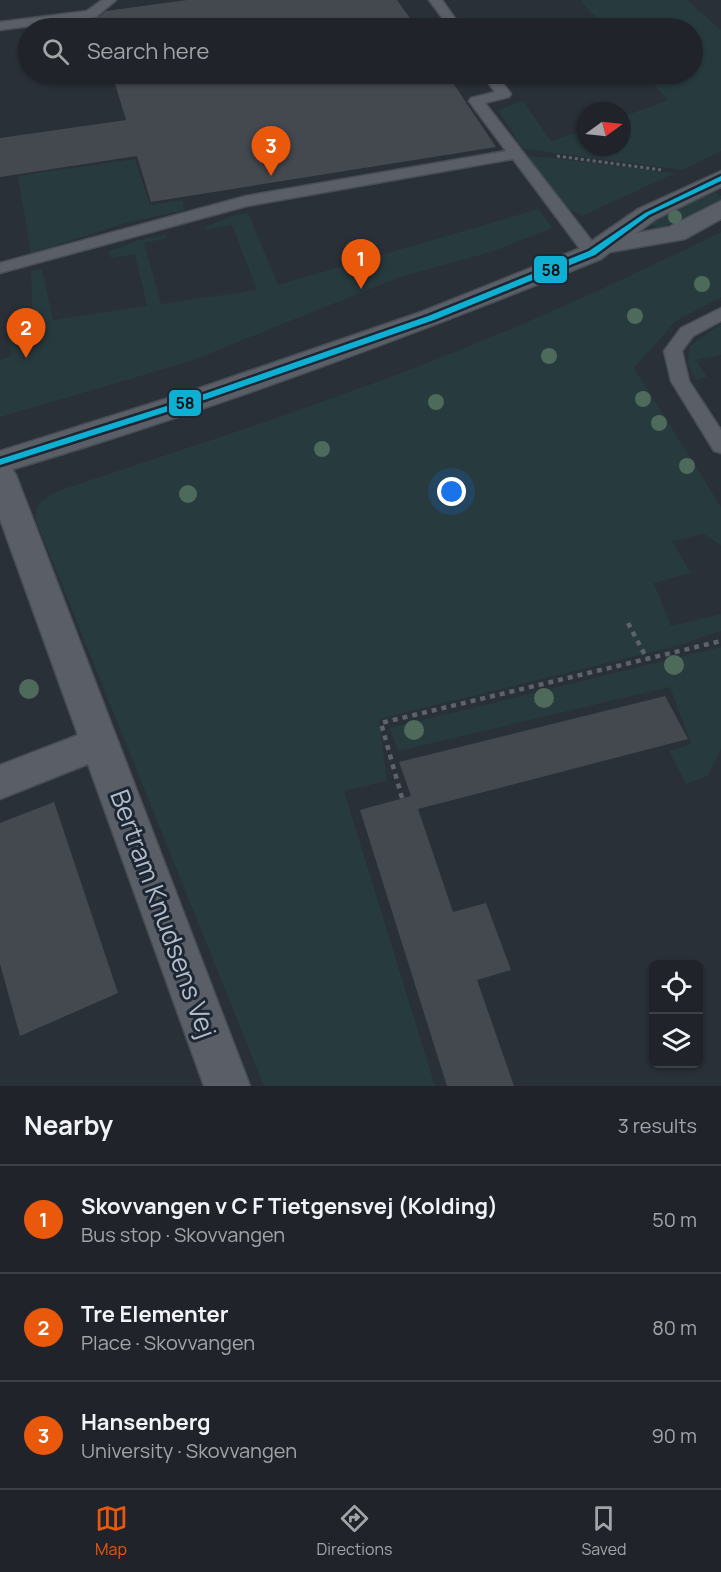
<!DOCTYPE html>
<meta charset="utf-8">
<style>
body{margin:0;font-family:Manrope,sans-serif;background:#2d3036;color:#f1f3f6}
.controls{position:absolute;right:18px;bottom:18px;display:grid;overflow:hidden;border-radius:9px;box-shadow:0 2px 4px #0004}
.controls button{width:54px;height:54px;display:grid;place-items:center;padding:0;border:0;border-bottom:2px solid #3d4147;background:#20242a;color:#f1f3f6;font:30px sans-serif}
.compass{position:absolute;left:577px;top:102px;width:54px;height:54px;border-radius:50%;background:#20242a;box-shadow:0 2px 4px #0004;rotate:75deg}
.you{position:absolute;left:452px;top:492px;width:21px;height:21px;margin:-15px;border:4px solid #fff;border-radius:50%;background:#1a73e8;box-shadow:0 0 0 9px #1a73e833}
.badge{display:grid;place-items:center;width:39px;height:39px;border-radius:50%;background:#ea580c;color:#fff;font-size:20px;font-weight:700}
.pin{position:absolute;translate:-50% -50px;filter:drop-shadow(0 2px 3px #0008)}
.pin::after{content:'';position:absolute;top:32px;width:21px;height:18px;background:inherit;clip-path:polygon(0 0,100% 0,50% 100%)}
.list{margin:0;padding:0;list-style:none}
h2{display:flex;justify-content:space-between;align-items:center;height:78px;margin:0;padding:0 24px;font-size:26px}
h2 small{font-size:20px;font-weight:400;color:#a2a4a8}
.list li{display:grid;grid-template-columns:39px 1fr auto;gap:18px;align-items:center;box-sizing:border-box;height:108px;padding:0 24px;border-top:2px solid #3d4147}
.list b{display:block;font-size:22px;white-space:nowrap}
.list p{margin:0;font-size:20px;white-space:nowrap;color:#a2a4a8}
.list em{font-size:20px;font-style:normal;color:#a2a4a8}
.icon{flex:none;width:33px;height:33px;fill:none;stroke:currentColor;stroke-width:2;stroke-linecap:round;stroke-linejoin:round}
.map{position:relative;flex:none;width:721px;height:1086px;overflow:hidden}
.search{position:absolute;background:#20242a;box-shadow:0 2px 4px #0004;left:18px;right:18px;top:18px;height:66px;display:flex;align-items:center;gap:15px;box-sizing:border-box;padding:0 21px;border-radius:33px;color:#a2a4a8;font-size:22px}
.sheet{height:402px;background:#20242a}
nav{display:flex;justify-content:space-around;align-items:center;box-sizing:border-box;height:84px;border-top:2px solid #3d4147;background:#20242a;font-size:16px;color:#a2a4a8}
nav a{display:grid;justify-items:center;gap:3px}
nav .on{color:#ea580c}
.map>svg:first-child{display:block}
.green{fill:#273a3e}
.building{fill:#444950}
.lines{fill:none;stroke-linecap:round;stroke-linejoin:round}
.service-casing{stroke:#484c53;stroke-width:3}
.minor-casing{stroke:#484c53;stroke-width:3}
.tertiary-casing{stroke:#484c53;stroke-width:3}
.path-far1{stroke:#5d636a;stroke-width:3;stroke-dasharray:3 3;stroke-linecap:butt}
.path{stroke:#5d636a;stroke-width:4.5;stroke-dasharray:5 5;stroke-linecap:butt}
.service{fill:#5a5e66;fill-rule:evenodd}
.minor{fill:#5a5e66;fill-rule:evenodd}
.tertiary{fill:#5a5e66;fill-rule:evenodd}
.bus-1-casing{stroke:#1d2633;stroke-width:5}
.bus-1{fill:#0dafd3;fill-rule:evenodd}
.tree{fill:#4e6a5a}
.labels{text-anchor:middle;stroke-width:6;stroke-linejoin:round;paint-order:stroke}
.near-street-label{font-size:26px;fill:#b4bcc9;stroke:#1d2633}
.line-badge{stroke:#1d2633;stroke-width:2}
.pale-badge-label{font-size:16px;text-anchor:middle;font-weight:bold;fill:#111}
</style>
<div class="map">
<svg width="721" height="1086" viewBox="0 0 721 1086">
<rect width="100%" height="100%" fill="#2a3038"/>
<path class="green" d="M580,0h107l34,30v121l-39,19 -157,-21 -4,-3 -23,-36 25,-9 28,40 35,-11v17h36v-30l46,-17 -23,-26h47v-46h-87z
M526,155l149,18 -93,43 -16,-9z
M135,159l15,46 32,-5 3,10 -59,13 -95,30 -13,-77z
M715,192l6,4v6l-63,27 -9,-7z
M539,209l13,19 -61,24 -91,25 -212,85 -188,55v-57l12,-4 -5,-22 26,-8 -2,-55 11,-2 11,51 94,-14 -12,-52 -24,4 -3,-6 31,-12 27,-5 1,3 -23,5 17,61 96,-14 -25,-65 -26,5 -1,-3 26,-11 17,-3 30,72z
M721,232v65l-45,24 -42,47 87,139v38l-17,-11 -32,7 19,32 -37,10 17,43 50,-12v17l-41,14 -301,74 8,62 -43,10 91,295h-171l-227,-563c-6,-21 12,-28 29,-35 86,-29 173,-56 258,-87 136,-47 268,-105 397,-169z
M721,324v31l-25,5 11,17 -11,3 -9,-17 3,-17z
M721,647v102l-13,27 -22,8 -17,-33 22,-7 -21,-57 -272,64 -8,-23z"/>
<path class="building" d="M187,0h210l20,28h-319l-2,-9 10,-8z
M112,74h335l49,73 -345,55 -14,-46 -137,21v-39l126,-18z
M665,696l23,43 -270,70 35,103 33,-9 25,67 -34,10 37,106h-67l-87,-276 51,-14 -12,-34z
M54,802l64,191 -98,43 -20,-72v-141z"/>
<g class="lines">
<g class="service-casing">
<path id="service" d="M102,0h14l-20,17 -96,13v-8l87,-11z
M429,0h13l20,28h-12z
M482,74h14l15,20 -2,3 -24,6 113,146 2,4 -2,4h-12l-73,-98 -266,47 -247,67v-10l246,-67 260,-45 -37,-50 2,-3 24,-6z
M721,308v13l-28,15 -11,15 7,30 32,49v23l-7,-2 -43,-70 -7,-30 17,-23z"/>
</g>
<g class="minor-casing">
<path id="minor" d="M0,464l11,3 5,8 234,611h-46l-116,-322 -88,35v-34l78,-30 -78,-216z"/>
</g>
<g class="tertiary-casing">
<path id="tertiary" d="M721,171v16l-65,32 -19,14 32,-6 52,-26v18l-36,20 -75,13 -9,7c-197,80 -397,154 -601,214v-22l194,-61 227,-78 162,-65 55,-38z"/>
</g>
<path class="path-far1" d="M557,156l105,14"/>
<path class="path" d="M628,623l19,36
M402,798l-21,-75 340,-82"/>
<use href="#service" class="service"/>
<use href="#minor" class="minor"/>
<use href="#tertiary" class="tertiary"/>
<g class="bus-1-casing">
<path id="bus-1" d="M721,176v5l-72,34 -54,40 -161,65 -227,79 -207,66v-6l201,-64 227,-79 161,-65 56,-38z"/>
</g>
<use href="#bus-1" class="bus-1"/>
</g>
<g class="tree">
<circle cx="675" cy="217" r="7"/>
<circle cx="702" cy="284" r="8"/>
<circle cx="635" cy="316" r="8"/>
<circle cx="549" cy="356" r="8"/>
<circle cx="643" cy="399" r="8"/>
<circle cx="436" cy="402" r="8"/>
<circle cx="659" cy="423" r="8"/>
<circle cx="322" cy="449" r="8"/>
<circle cx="687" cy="466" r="8"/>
<circle cx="188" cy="494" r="9"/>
<circle cx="674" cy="665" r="10"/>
<circle cx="29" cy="689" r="10"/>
<circle cx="544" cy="698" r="10"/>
<circle cx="414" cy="730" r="10"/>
</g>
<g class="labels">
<g class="near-street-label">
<text transform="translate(163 914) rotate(70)" y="9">Bertram Knudsens Vej</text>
</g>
</g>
<g class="line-badge">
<rect x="533" y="255" width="35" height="29" rx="6" fill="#0dafd3"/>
<rect x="168" y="389" width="34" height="28" rx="6" fill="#0dafd3"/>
</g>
<g class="pale-badge-label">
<text x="551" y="276">58</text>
<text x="185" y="409">58</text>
</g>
</svg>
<div class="controls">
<button><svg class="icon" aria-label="locate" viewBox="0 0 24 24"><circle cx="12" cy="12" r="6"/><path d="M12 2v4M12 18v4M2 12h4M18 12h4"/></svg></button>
<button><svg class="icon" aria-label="layers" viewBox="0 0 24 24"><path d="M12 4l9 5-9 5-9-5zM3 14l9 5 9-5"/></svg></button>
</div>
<svg class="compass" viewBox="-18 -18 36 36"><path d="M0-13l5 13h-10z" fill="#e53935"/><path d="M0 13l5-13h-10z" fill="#a2a4a8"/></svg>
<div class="you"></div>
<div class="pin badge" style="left:361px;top:289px">1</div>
<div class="pin badge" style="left:26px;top:358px">2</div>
<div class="pin badge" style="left:271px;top:176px">3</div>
<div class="search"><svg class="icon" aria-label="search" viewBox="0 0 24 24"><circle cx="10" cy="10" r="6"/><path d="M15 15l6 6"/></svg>Search here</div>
</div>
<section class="sheet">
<h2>Nearby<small>3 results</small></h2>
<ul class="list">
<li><span class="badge">1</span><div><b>Skovvangen v C F Tietgensvej (Kolding)</b><p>Bus stop · Skovvangen</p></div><em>50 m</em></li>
<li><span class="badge">2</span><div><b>Tre Elementer</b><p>Place · Skovvangen</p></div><em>80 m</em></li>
<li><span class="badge">3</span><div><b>Hansenberg</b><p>University · Skovvangen</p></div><em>90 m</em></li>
</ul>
</section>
<nav>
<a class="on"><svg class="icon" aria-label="map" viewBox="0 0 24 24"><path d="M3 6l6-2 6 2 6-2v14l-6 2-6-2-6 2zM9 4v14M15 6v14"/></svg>Map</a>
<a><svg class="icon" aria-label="directions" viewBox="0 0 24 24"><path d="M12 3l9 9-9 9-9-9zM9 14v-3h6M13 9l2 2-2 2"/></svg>Directions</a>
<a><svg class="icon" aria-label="saved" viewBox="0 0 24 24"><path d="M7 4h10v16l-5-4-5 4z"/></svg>Saved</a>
</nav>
